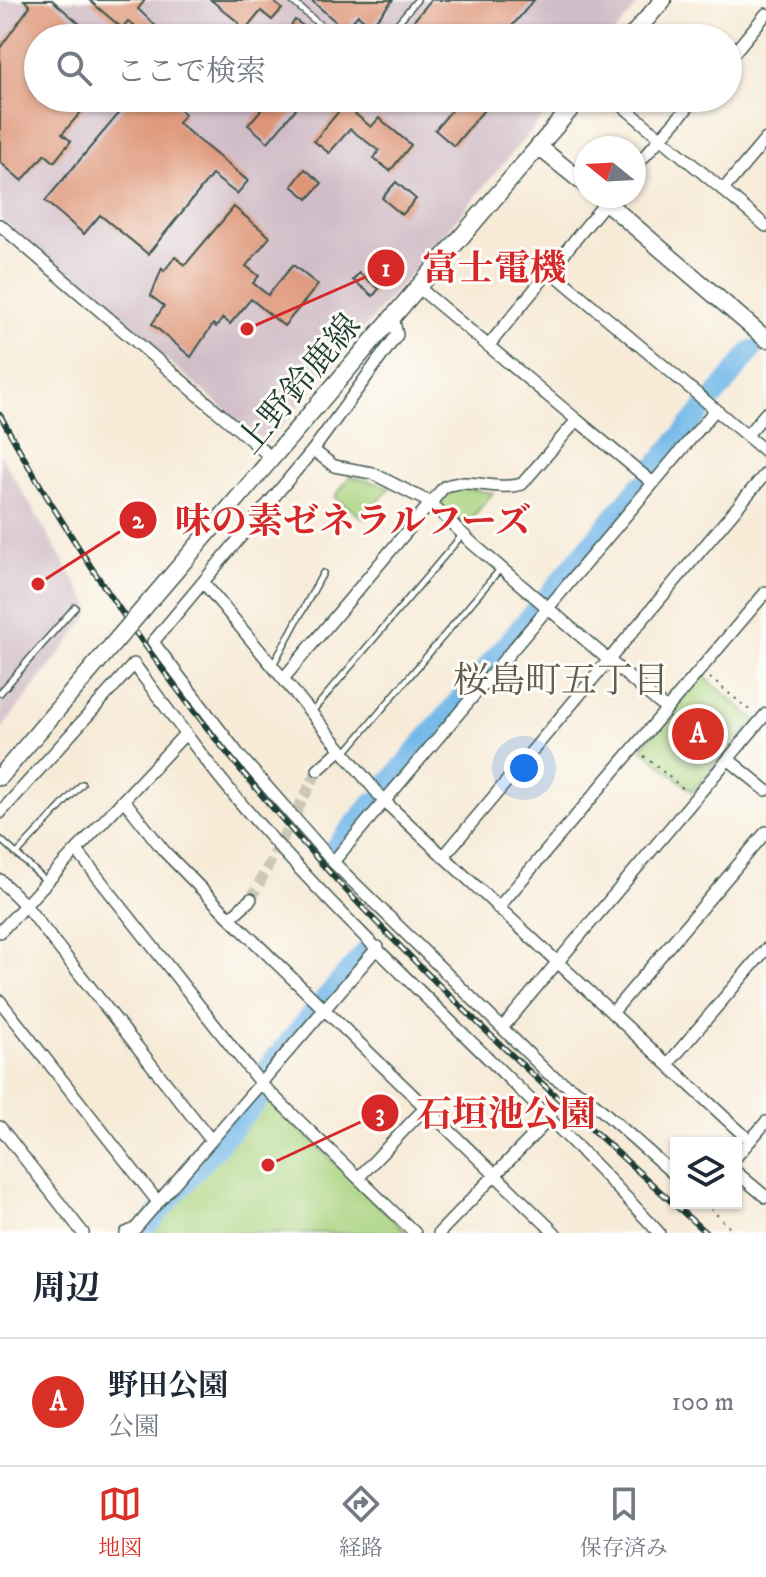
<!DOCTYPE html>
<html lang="ja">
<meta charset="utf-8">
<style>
body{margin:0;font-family:"IM FELL DW Pica","Noto Serif JP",serif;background:#f6f6f7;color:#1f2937}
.controls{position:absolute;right:24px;bottom:24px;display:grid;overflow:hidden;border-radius:0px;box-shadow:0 2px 6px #0004}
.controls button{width:72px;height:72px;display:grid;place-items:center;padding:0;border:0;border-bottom:2px solid #e0e1e3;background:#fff;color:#1f2937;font:40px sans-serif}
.compass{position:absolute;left:574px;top:136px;width:72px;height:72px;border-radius:50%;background:#fff;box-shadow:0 2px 6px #0004;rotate:288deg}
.you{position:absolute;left:524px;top:768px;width:28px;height:28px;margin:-20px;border:6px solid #fff;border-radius:50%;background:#1a73e8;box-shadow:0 0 0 12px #1a73e833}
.badge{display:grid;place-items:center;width:52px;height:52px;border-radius:50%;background:#d93025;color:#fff;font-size:26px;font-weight:700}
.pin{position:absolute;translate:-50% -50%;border:4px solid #fff;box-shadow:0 2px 8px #0006}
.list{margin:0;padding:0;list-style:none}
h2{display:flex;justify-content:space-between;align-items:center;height:104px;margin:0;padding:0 32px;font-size:34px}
h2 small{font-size:26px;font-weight:400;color:#747a83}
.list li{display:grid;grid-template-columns:52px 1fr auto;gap:24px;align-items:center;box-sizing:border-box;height:128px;padding:0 32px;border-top:2px solid #e0e1e3}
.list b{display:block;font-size:30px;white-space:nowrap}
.list p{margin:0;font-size:26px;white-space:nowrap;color:#747a83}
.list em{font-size:26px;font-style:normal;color:#747a83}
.icon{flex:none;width:44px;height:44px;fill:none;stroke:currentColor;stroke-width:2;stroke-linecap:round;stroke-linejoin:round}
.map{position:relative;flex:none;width:766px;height:1233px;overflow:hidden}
.search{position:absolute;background:#fff;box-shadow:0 2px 6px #0004;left:24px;right:24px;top:24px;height:88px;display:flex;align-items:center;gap:20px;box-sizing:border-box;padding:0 28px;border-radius:44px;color:#747a83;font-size:30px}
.sheet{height:232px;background:#fff}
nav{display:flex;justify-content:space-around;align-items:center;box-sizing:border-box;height:112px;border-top:2px solid #e0e1e3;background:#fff;font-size:22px;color:#747a83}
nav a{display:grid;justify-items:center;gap:4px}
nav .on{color:#d93025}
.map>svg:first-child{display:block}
.industrial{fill:#d1bdc8}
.green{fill:#a8d37f;stroke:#64885a;stroke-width:2}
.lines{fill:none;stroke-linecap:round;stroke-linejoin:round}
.river{stroke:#72b8e9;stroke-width:20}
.building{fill:#de9578}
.street-tunnel{stroke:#ccc8b7;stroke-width:11;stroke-dasharray:11 5.5;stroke-linecap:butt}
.lane-casing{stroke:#3f574d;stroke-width:8}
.street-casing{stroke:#3f574d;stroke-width:14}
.secondary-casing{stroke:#3f574d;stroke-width:19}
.path{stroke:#3f574d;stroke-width:2;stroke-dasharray:2 6;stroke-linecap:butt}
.lane{stroke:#fff;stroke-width:5}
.street{stroke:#fff;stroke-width:11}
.secondary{stroke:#fff;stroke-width:16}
.rail-casing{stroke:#1f3d34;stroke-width:6}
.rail{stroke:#fdfcf7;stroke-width:3;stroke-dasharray:9;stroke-linecap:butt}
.secondary-bridge-casing{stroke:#3f574d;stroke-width:19;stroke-linecap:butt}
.secondary-bridge{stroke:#fff;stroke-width:16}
.labels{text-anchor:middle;stroke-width:6;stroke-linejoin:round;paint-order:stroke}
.street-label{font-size:34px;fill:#1f3d34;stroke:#fdfcf7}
.neighbourhood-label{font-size:36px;fill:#625c4c;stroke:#fdfcf7}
.leader{fill:none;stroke:#d62828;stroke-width:3}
.callout-dot{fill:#d62828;stroke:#fdfcf7;stroke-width:3}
.mark-label{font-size:24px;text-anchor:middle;font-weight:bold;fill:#fff}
.callout-label{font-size:36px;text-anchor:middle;font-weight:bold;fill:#d62828;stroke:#fdfcf7;stroke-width:6;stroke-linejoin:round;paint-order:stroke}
</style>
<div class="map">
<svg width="766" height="1233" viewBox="0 0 766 1233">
<rect width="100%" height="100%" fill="#fdfcf7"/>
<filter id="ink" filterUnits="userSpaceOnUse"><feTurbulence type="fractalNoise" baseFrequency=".0125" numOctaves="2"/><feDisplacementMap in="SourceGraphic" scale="16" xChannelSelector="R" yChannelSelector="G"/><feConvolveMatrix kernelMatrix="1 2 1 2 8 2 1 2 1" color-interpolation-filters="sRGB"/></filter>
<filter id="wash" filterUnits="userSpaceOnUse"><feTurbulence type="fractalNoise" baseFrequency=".006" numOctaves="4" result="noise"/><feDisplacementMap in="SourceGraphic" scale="32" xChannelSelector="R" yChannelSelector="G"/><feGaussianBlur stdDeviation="1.8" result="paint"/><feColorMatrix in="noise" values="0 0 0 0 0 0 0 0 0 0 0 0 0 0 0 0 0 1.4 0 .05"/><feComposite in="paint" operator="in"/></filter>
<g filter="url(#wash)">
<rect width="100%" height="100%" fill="#f7ebd8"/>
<path class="industrial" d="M0,0h642l-32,38h-572v60h521l-293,346 -266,-225z
M0,454l89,150 1,11 -90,116z"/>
<path class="green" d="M350,476l40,11 -26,32 -29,-22z
M458,487l35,6 -28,33 -22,-19 -2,-8z
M702,675l54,45 -64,71 -51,-43z
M265,1095l142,138h-266l117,-137z"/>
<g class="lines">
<path class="river" d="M715,396l37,-46
M652,470l50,-60
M548,595l92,-110
M385,787l150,-177
M334,848l39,-46
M324,999l45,-52
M262,1074l50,-61
M141,1233l121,-137"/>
</g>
<g id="blocks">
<path class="building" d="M24,0h28l44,38h-58v60h55l-31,36 9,7 -17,21 -9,-8 -23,27 -22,-19v-114l30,-42z
M89,0h56l-7,9 24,23 -5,6h-8l-21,-17 -6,7z
M211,0h61l10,9 -10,11 -11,-9 -22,27h-12l12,-15z
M311,0h82l-22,26 -13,-11 -13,15z
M431,0h103l-32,38h-103z
M295,20l10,7 -8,11h-7l-5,-4z
M132,98h34l19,16 -7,9 70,58 -11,13 -25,-19 -64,79 -48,-39 -16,19 -39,-33z
M247,98h58l-37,44 -20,-17 13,-15z
M350,98h14l-11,14 18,15 8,-9 32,27 -21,26 -16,-13 5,-7 -29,-22 -21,24 -15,-12z
M446,98h48l-40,48 -19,-16 20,-24z
M305,169l17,14 -14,16 -16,-13z
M396,182l20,17 -14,16 -20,-17z
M234,207l36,30 -24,29 13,10 -6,7 15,12 25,-30 25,20 -34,41 -33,-27 -21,25 -7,-6 -7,9 -3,-3 -22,33 -39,-33 12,-18 -13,-10 11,-28 2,3 11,-14 10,8z
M359,273l20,16 -6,7 -20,-16z"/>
</g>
</g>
<g filter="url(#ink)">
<use href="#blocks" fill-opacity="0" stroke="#3f574d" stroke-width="2"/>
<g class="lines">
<path class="street-tunnel" d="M251,899l67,-129"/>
<g class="lane-casing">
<path id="lane" d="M291,0l44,38
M385,38l32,-38
M274,663l49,-90
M0,693l75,-86
M311,713l152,-179
M345,753l156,-185
M0,839l46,42
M17,854l65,-70"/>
</g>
<g class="street-casing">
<path id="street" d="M728,60l38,-46
M613,98l153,128
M634,168l62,-70
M723,190l43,-51
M0,225l273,234
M551,271l215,181
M393,317l4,18 -84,115 -160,192 86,113 94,107 216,212 40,25 87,77
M489,345l121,-148
M577,420l76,63
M747,435l19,-22
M313,450l21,16 38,7 59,30 42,41 193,165
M204,583l180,218 366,340
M283,679l161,-192c25,-11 52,5 78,-3l55,-64 -159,-133
M728,759l38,31
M318,770l23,-21
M124,800l40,51 66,67 325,315
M0,813l134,-149c42,57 83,114 131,167 125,140 268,263 394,402
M78,852l183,232 154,149
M443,857l323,-384
M333,862l383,-453
M0,880l25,25 186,235
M498,908l268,-316
M230,918l21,-19
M0,932l185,-198
M0,1001l158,201
M612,1013l154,-181
M503,1027l263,-313
M668,1064l98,-115
M0,1127l83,106
M736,1157l30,-35
M736,1172l30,25
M358,1178l67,-70
M126,1233l9,-4 243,-282
M439,1233l112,-116"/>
</g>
<g class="secondary-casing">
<path id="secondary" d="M630,38l33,-38
M539,147l47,38
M599,196l167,143
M143,609l437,-511
M0,777l96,-113"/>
</g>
<path class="path" d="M710,678l42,34
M644,756l41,34
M705,1203l30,30"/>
<use href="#lane" class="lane"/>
<use href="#street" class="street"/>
<use href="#secondary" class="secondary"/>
<g class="rail-casing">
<path id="rail" d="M0,415c91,167 203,319 331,459 117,127 247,243 375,359"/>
</g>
<use href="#rail" class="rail"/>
<g class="secondary-bridge-casing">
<path id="secondary-bridge" d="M96,664l47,-55"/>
</g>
<use href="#secondary-bridge" class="secondary-bridge"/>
</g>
</g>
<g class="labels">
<g class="street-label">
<text transform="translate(298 383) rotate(-50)" y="12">上野鈴鹿線</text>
</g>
<g class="neighbourhood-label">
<text x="561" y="692">桜島町五丁目</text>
</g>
</g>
<path class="leader" d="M247 329L386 268M38 584L138 520M268 1165L380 1113"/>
<g class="callout-dot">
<circle cx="247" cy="329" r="8"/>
<circle cx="38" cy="584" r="8"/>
<circle cx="268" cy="1165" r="8"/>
<circle cx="386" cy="268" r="20"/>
<circle cx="138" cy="520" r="20"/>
<circle cx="380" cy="1113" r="20"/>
</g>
<g class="mark-label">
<text x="386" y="276">1</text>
<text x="138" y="528">2</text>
<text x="380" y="1121">3</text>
</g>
<g class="callout-label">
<text x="494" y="280">富士電機</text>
<text x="353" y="533">味の素ゼネラルフーズ</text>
<text x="506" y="1126">石垣池公園</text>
</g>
</svg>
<div class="controls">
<button><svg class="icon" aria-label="layers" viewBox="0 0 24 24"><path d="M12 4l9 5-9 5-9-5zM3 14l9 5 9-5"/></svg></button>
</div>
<svg class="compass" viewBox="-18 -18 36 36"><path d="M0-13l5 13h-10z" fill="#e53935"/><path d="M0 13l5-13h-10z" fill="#747a83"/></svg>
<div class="you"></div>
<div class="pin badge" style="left:698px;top:734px">A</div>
<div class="search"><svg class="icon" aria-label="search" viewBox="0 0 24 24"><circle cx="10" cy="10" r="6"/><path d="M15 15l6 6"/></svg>ここで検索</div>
</div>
<section class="sheet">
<h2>周辺<small></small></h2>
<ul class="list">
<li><span class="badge">A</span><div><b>野田公園</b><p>公園</p></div><em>100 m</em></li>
</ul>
</section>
<nav>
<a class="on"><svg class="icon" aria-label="map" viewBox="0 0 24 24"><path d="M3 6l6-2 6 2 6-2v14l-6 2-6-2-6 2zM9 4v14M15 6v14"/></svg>地図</a>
<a><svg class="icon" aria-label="directions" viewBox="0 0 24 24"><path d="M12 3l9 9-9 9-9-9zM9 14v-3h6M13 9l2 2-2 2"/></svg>経路</a>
<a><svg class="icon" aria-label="saved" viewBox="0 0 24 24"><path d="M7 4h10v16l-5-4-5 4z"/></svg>保存済み</a>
</nav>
